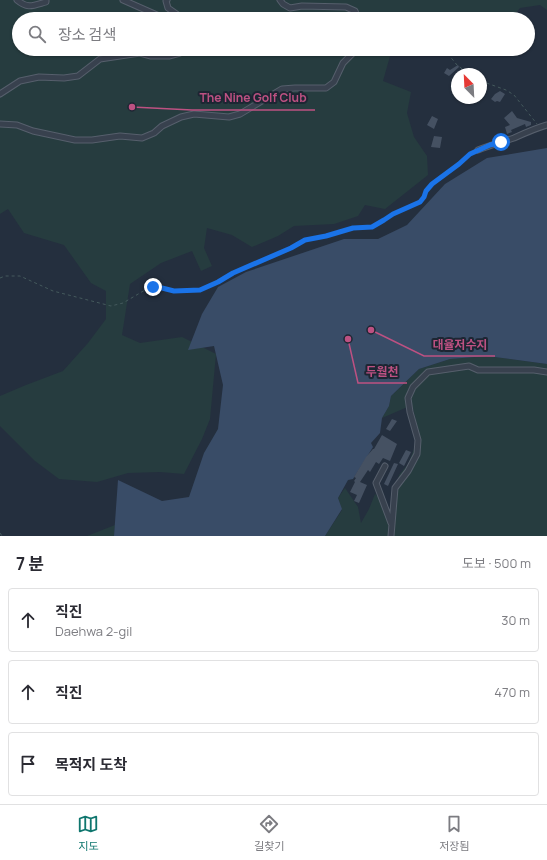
<!DOCTYPE html>
<html lang="ko">
<meta charset="utf-8">
<style>
body{margin:0;font-family:Manrope,"Noto Sans KR",sans-serif;background:#f7f7f7;color:#2b2b33}
.compass{position:absolute;left:451px;top:68px;width:36px;height:36px;border-radius:50%;background:#fff;box-shadow:0 1px 3px #0004;rotate:336deg}
.stop{position:absolute;width:12px;height:12px;margin:-9px;border:3px solid #1a73e8;border-radius:50%;background:#fff}
.stop.end{background:#1a73e8;border-color:#fff;box-shadow:0 1px 4px #0008}
.list{margin:0;padding:0;list-style:none}
h2{display:flex;justify-content:space-between;align-items:center;height:52px;margin:0;padding:0 16px;font-size:17px}
h2 small{font-size:13px;font-weight:400;color:#7c7c81}
.list li{display:grid;grid-template-columns:26px 1fr auto;gap:12px;align-items:center;box-sizing:border-box;height:64px;margin:0 8px 8px;padding:0 8px;border:1px solid #e1e1e2;border-radius:4px}
.list b{display:block;font-size:15px;white-space:nowrap}
.list p{margin:0;font-size:13px;white-space:nowrap;color:#7c7c81}
.list em{font-size:13px;font-style:normal;color:#7c7c81}
.icon{flex:none;width:22px;height:22px;fill:none;stroke:currentColor;stroke-width:2;stroke-linecap:round;stroke-linejoin:round}
.map{position:relative;flex:none;width:547px;height:536px;overflow:hidden}
.search{position:absolute;background:#fff;box-shadow:0 1px 3px #0004;left:12px;right:12px;top:12px;height:44px;display:flex;align-items:center;gap:10px;box-sizing:border-box;padding:0 14px;border-radius:22px;color:#7c7c81;font-size:15px}
.sheet{height:268px;background:#fff}
nav{display:flex;justify-content:space-around;align-items:center;box-sizing:border-box;height:56px;border-top:1px solid #e1e1e2;background:#fff;font-size:11px;color:#7c7c81}
nav a{display:grid;justify-items:center;gap:2px}
nav .on{color:#0f766e}
.map>svg:first-child{display:block}
.green{fill:#263c3f}
.water{fill:#394c67}
.building{fill:#455162}
.lines{fill:none;stroke-linecap:round;stroke-linejoin:round}
.minor-casing{stroke:#565f6c;stroke-width:7}
.path{stroke:#44595c;stroke-width:1;stroke-dasharray:3 3;stroke-linecap:butt}
.minor{stroke:#38414e;stroke-width:5}
.route{stroke:#1a73e8;stroke-width:5}
.leader{fill:none;stroke:#bd5182;stroke-width:1.5}
.callout-dot{fill:#bd5182;stroke:#1d2633;stroke-width:1.5}
.callout-label{font-size:12px;text-anchor:middle;font-weight:bold;fill:#bd5182;stroke:#1d2633;stroke-width:4;stroke-linejoin:round;paint-order:stroke}
</style>
<div class="map">
<svg width="547" height="536" viewBox="0 0 547 536">
<rect width="100%" height="100%" fill="#242f3e"/>
<path class="green" d="M0,0h547v10l-7,-5 -20,3 -9,11h-75l-5,-7 -10,7h-402v30h373l-9,32 28,11 -4,21 7,24 13,19 1,19 -43,34 -20,-4 -7,11 -24,8 -40,2 -16,10 -26,11 -20,-12 -25,-7 -3,20 8,18 -11,5 -9,-20 -31,12 -31,21 -8,51 18,8 42,-6 34,17 -6,65 -8,20 -18,35 -24,-2 -32,1 -31,9 -38,-3 -24,-18 -35,-35v-30l26,-11 37,-14 25,-28 18,-24v-28l-15,-8 -27,-38 -40,-12 -16,-24 -8,5z
M487,356l60,8v172h-222l17,-26 -4,-12 7,-10 13,19 3,16 8,-14 6,-15 5,4 10,22 9,-45 9,-11 6,-15 5,-17 -7,-27 -30,13 7,-12 2,-10 28,-27 31,-10z
M115,525l-1,11h-27z"/>
<path class="water" d="M547,148v216l-60,-8 -37,3 -31,10 -28,27 -2,10 -7,12 -2,15 -9,10 2,4 -20,32 -5,1 -10,18 4,11 -17,27h-211l4,-56 44,21 27,-4 15,-44 14,-24 5,-44 -9,-39 -26,4 14,-36 16,-27 28,-15 98,-33h34l29,-14 38,-41 42,-26z"/>
<path class="building" d="M458,65l1,2 -10,9 -5,-3 3,-5 3,2z
M500,91l5,3 -5,8 -3,-1 -2,1 -4,-3 4,-5z
M512,111l5,7 14,4v3l-5,2 -1,-3 -14,6 1,2 -5,2 -2,-7 5,-2 -6,-7z
M432,116l6,3 -4,10 -7,-4z
M434,136l8,1 -2,11 -9,-1z
M392,419l5,2 -7,10 -4,-2z
M382,435l15,9 -7,17 -7,-3 -4,6 -3,-2 -6,10 -2,-2 -8,12 7,3 -8,18 -5,-2 3,-6 -7,-3 5,-10 -1,-1 2,-3 -2,-1 12,-20 7,-8h1z
M406,450l5,2 -7,14 -5,-3z
M394,463l4,1 -10,22 -4,-2z"/>
<g class="lines">
<g class="minor-casing">
<path id="minor" d="M17,0c11,9 15,6 29,2v-2
M123,0l43,19
M167,0l-1,1 2,7 10,7 2,4
M280,0l3,4 7,4 12,-2 44,1 9,4 3,8
M0,94l20,-13 19,-4 25,1 14,-2 22,-17 40,-6 11,3h18l11,-3 4,-4
M0,124l17,1 16,6 42,9h17l28,-4 22,2 12,-5 8,-7 19,-9 13,-3 35,3 11,-3 42,-25 13,-1h31l8,-6 9,-19 11,-11v-3
M478,150c12,-5 24,-8 36,-12 11,-5 22,-10 33,-13
M385,466l-9,17 15,40
M391,536l4,-48 13,-17 9,-17 1,-14 -8,-28 -2,-14 5,-11 15,-15 41,-6 9,4h56l13,2"/>
</g>
<path class="path" d="M444,49l13,16 12,9
M393,54l12,-5
M481,81l25,9 8,5 23,29
M0,278l5,-2h15l33,15 58,15 12,-3 22,-13 8,-3h9l12,4 26,-1 18,-8 15,-9 58,-25 14,-8 21,-4 27,-8 19,-1 6,-3 15,-10 27,-12 4,-5 2,-6 6,-7 27,-21 11,-9 4,-2
M0,533l2,3"/>
<use href="#minor" class="minor"/>
</g>
<g class="lines">
<path class="route" d="M153,287l9,1 12,3 26,-1 18,-8 15,-9 58,-25 14,-8 21,-4 27,-8 19,-1 12,-7 9,-6 27,-12 4,-5 2,-6 6,-7 27,-20 11,-10 20,-9 11,-3"/>
</g>
<path class="leader" d="M132 107L192 110H315M371 330L424 356H495M348 339L358 383H407"/>
<g class="callout-dot">
<circle cx="132" cy="107" r="4"/>
<circle cx="371" cy="330" r="4"/>
<circle cx="348" cy="339" r="4"/>
</g>
<g class="callout-label">
<text x="253" y="102">The Nine Golf Club</text>
<text x="460" y="349">대율저수지</text>
<text x="382" y="376">두월천</text>
</g>
</svg>
<svg class="compass" viewBox="-18 -18 36 36"><path d="M0-13l5 13h-10z" fill="#e53935"/><path d="M0 13l5-13h-10z" fill="#7c7c81"/></svg>
<div class="stop" style="left:501px;top:142px"></div>
<div class="stop end" style="left:153px;top:287px"></div>
<div class="search"><svg class="icon" aria-label="search" viewBox="0 0 24 24"><circle cx="10" cy="10" r="6"/><path d="M15 15l6 6"/></svg>장소 검색</div>
</div>
<section class="sheet">
<h2>7 분<small>도보 · 500 m</small></h2>
<ul class="list">
<li><svg class="icon" aria-label="ahead" viewBox="0 0 24 24"><path d="M12 20V5M6 11l6-6 6 6"/></svg><div><b>직진</b><p>Daehwa 2-gil</p></div><em>30 m</em></li>
<li><svg class="icon" aria-label="ahead" viewBox="0 0 24 24"><path d="M12 20V5M6 11l6-6 6 6"/></svg><div><b>직진</b></div><em>470 m</em></li>
<li><svg class="icon" aria-label="arrive" viewBox="0 0 24 24"><path d="M6 21V4h12l-3 4 3 4H6"/></svg><div><b>목적지 도착</b></div></li>
</ul>
</section>
<nav>
<a class="on"><svg class="icon" aria-label="map" viewBox="0 0 24 24"><path d="M3 6l6-2 6 2 6-2v14l-6 2-6-2-6 2zM9 4v14M15 6v14"/></svg>지도</a>
<a><svg class="icon" aria-label="directions" viewBox="0 0 24 24"><path d="M12 3l9 9-9 9-9-9zM9 14v-3h6M13 9l2 2-2 2"/></svg>길찾기</a>
<a><svg class="icon" aria-label="saved" viewBox="0 0 24 24"><path d="M7 4h10v16l-5-4-5 4z"/></svg>저장됨</a>
</nav>
